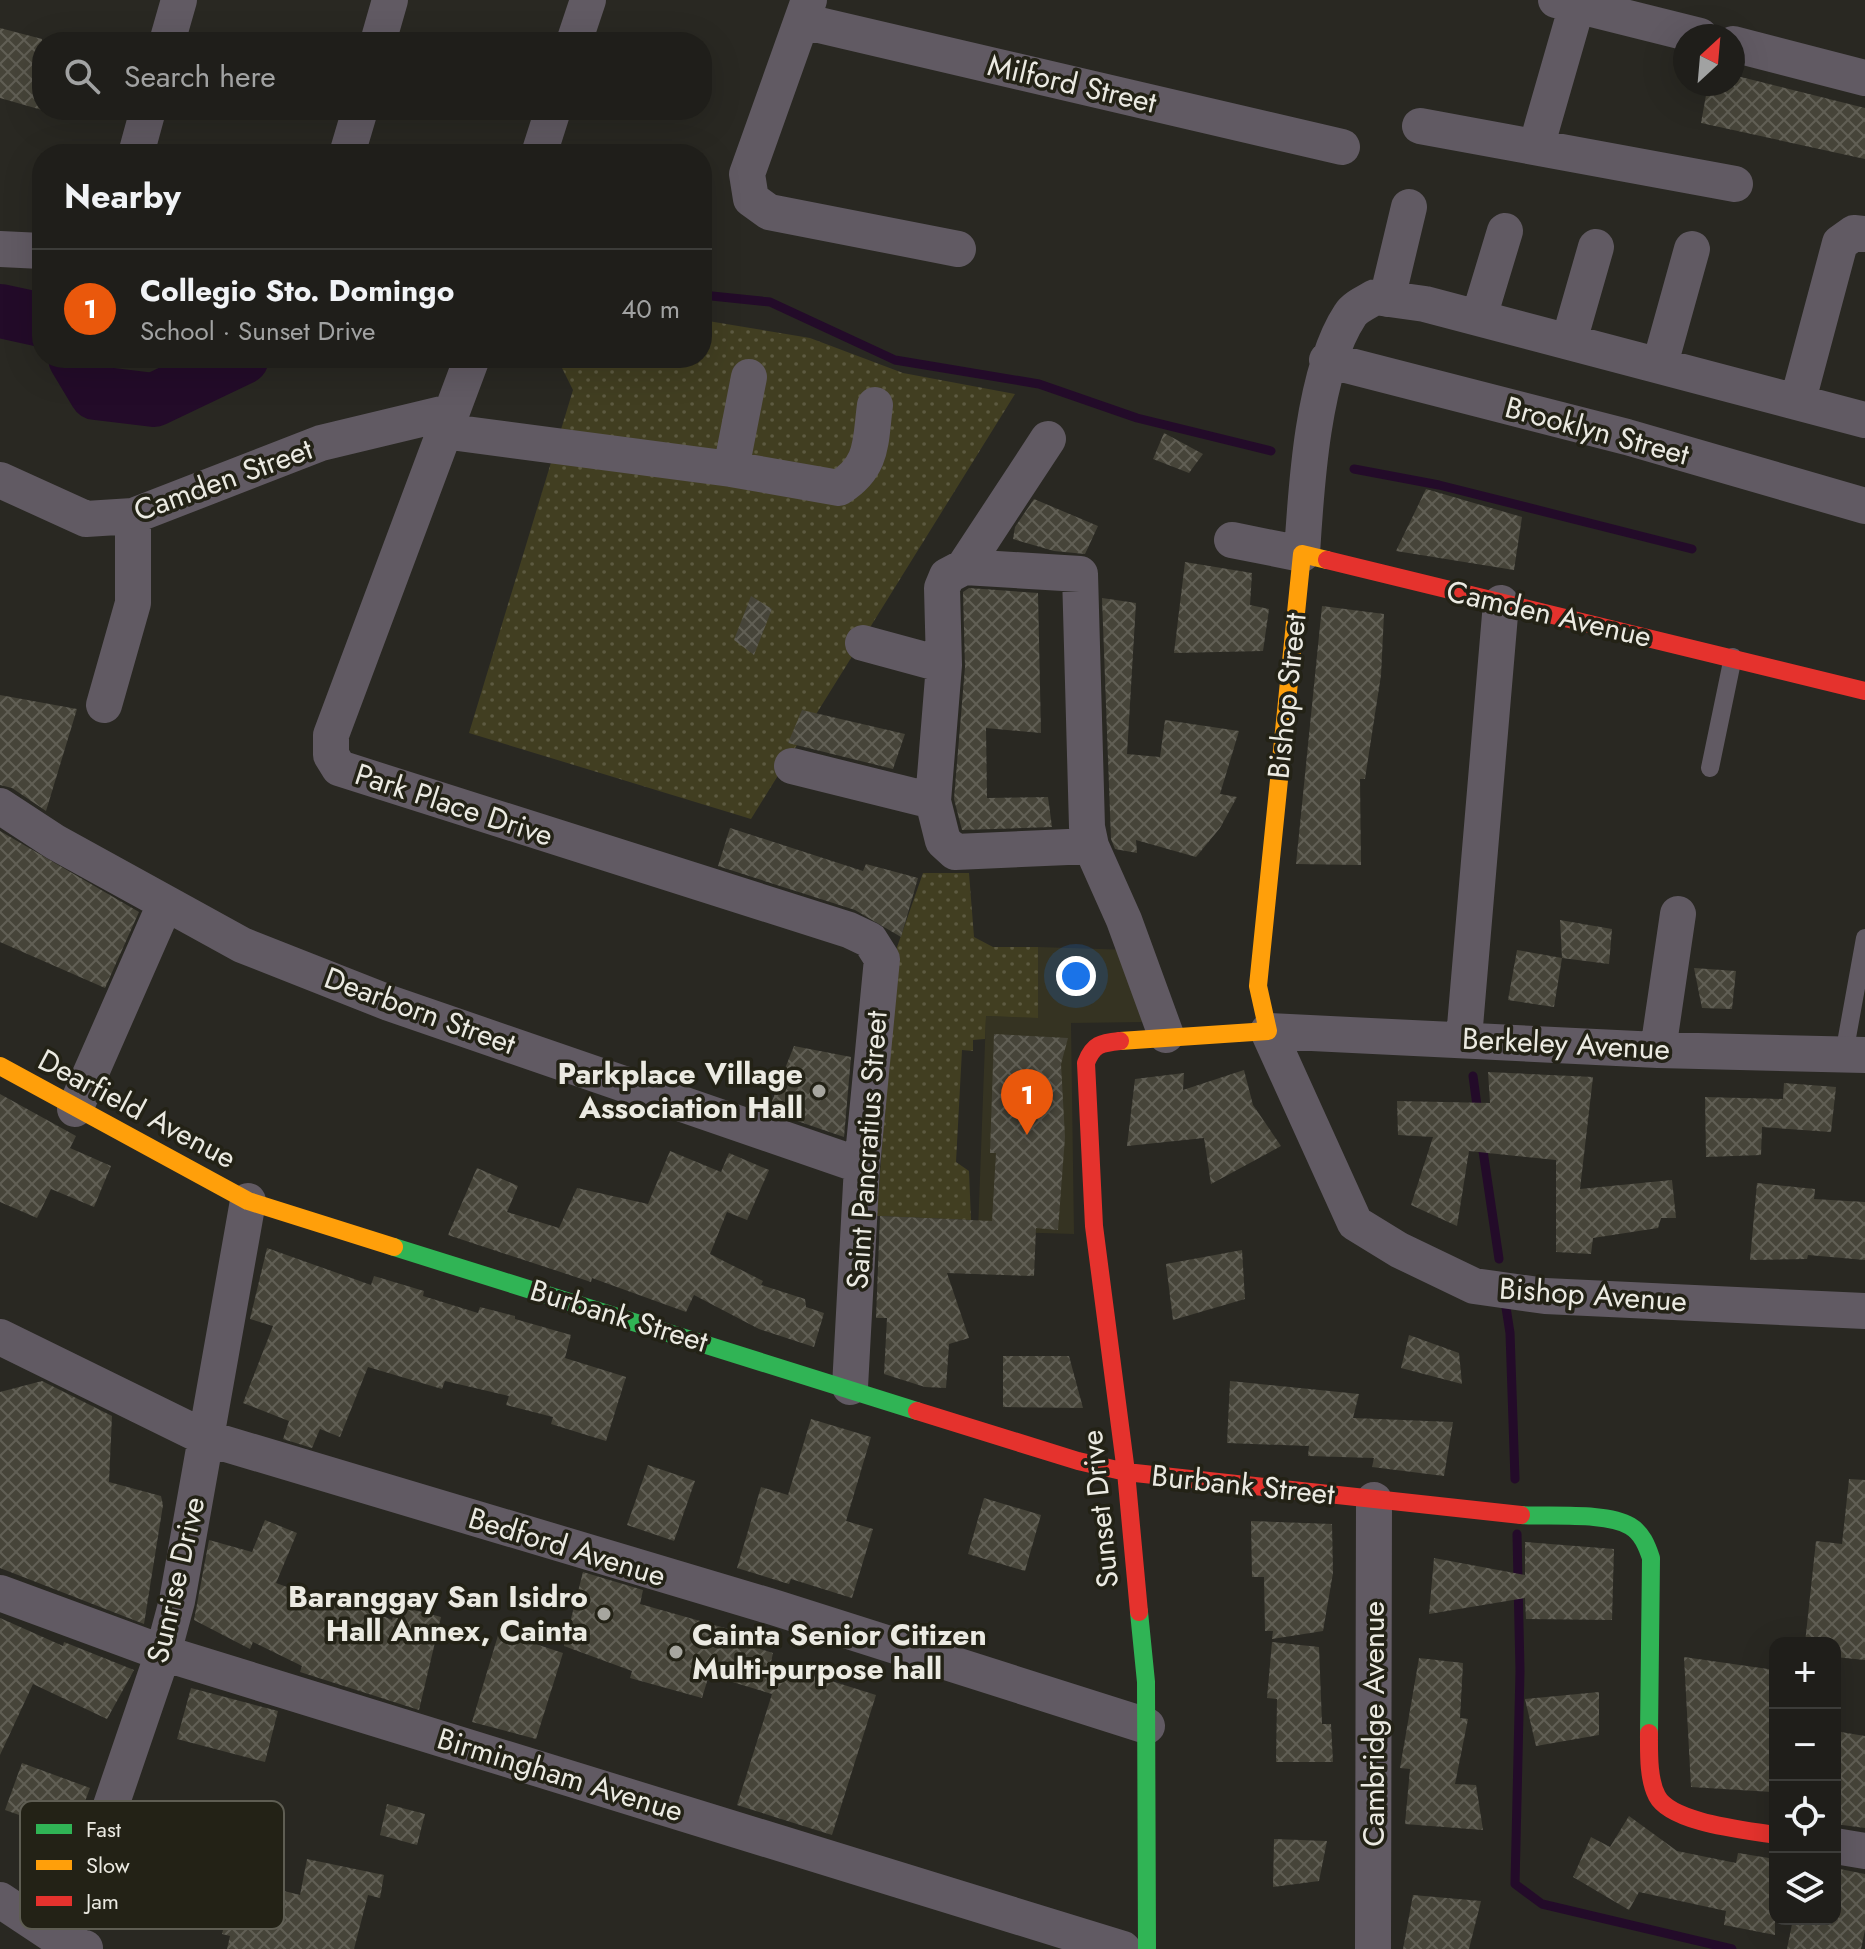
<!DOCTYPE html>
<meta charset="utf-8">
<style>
body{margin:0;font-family:Jost,sans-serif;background:#272723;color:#f1f3f6}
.controls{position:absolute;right:24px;bottom:24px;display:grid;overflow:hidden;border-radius:16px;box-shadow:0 8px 32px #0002}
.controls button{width:72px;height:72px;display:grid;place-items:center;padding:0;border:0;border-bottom:2px solid #3c3c39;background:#1f1e1a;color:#f1f3f6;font:40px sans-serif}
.compass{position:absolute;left:1673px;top:24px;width:72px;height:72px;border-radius:50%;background:#1f1e1a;box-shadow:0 8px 32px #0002;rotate:26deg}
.you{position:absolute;left:1076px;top:976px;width:28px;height:28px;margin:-20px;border:6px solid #fff;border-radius:50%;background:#1a73e8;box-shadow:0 0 0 12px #1a73e833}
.badge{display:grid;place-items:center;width:52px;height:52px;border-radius:50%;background:#ea580c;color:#fff;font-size:26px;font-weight:700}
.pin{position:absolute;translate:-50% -66px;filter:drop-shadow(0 2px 4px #0008)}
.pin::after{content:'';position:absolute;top:42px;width:28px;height:24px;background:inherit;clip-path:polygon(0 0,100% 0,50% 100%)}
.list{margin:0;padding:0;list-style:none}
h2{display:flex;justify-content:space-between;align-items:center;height:104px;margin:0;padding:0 32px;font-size:34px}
h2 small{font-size:26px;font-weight:400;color:#a1a2a2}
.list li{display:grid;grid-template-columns:52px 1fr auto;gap:24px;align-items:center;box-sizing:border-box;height:120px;padding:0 32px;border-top:2px solid #3c3c39}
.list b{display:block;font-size:30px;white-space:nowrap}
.list p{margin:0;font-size:26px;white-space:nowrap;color:#a1a2a2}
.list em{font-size:26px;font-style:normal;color:#a1a2a2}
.icon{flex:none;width:44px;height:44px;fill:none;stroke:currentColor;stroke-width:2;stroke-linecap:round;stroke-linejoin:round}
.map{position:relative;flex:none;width:1865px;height:1949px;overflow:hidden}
.search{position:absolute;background:#1f1e1a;box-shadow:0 8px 32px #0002;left:32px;top:32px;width:680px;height:88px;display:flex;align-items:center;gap:20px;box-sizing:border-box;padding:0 28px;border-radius:32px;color:#a1a2a2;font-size:30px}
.panel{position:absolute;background:#1f1e1a;box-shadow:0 8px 32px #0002;left:32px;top:144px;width:680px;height:224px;border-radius:32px}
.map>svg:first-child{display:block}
.built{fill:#353322}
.grass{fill:url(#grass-dots)}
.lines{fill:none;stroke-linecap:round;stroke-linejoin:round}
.stream{stroke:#230b29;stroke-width:9}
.river{stroke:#230b29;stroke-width:54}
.building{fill:url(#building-cross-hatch)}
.lane{stroke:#615a63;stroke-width:18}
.street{stroke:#615a63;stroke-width:36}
.fast{stroke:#30b455;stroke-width:18}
.slow{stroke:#ff9f0a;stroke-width:18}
.jam{stroke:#e5322d;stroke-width:18}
.poi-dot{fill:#a7a69f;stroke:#232216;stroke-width:3}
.labels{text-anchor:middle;stroke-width:7;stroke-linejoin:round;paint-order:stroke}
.street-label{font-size:30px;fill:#ebeae2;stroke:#232216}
.poi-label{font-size:30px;font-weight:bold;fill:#ebeae2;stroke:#232216;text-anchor:end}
.key{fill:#232216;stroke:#5f5e53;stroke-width:2}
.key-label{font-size:22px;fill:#ebeae2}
</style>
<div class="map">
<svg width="1865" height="1949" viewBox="0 0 1865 1949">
<defs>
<pattern id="grass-dots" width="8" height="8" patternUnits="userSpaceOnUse" patternTransform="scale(2)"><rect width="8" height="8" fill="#413e21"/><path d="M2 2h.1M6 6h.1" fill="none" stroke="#5d5a41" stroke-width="1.8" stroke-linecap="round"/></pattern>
<pattern id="building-cross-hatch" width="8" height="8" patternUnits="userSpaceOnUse" patternTransform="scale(2)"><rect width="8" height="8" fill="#464439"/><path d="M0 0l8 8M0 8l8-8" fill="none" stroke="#615f55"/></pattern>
</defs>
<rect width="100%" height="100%" fill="#292822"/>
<path class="built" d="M1038,947l93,3 15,72 -75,1 3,211 -96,-3 8,-215 51,2z"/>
<path class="grass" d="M702,320l108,18 93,35 112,21 -264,425 -282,-86 104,-343 -16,-32h145z
M923,873h46l5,64 19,10h45v71l-52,-2 -1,23 -12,1v11l-11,-1 -6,112 13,9 2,49 -94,-4 19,-266z"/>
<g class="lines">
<path class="stream" d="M702,295l68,7 125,58 144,24 98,34 134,33
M1354,469l85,16 253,64
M1473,1076l5,37
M1482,1144l17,115
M1505,1301l5,32 5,146
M1517,1534l3,137 -5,213 27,20 190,45"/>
<path class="river" d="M0,311l42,9
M75,358l21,35 58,7 88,-42"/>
</g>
<path class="building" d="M0,28l42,11v71l-42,-12z
M1733,75l132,33v51l-164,-36 7,-39h25z
M1164,433l39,21 -14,19 -36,-14z
M1426,489l96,28 -8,53 -118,-19z
M1034,499l64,27 -13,28 -31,-3 -41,-12 2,-12z
M1185,562l67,11 -2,32 19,4 -6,42 -89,2z
M969,588l69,5 3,140 -55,-5 1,70 61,-1 4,30 -90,3 -8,-31 11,-132 -2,-75z
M751,596l21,13 -18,46 -20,-15z
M1102,598l34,5 -9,151 33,3 5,-37 74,11 -19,63 17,3 -17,31 -24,29 -60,-17 1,13 -22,-4 -4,-10z
M1322,606l62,8 -3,61 -16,104h-5l1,86 -65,-1z
M0,695l77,14 -31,102 -34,-23 -12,-3z
M802,710l103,24 -12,35 -105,-26z
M730,828l133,43 3,-7 52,14 -17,59 -46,-27 -137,-44z
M0,831l139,81 -34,76 -105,-46z
M1560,920l52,9 -3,35 -47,-6z
M1517,950l45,8 -8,49 -46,-7z
M1694,968l42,3 -4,38 -30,-1z
M994,1034l74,4 -7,26 4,73 -7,93 -22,-2 -2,48 -87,-3 22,65 -20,6 -3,44 -21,-1 -41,-13 3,-56h-11l4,-102 112,5 4,-68h-6z
M794,1046l57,11 -7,80 -76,-26z
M1244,1070l9,35 28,41 -70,38 -7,-46 -77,8 8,-67 49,-6 -1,17z
M1488,1072l105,5 -13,112 92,-9 4,38h-15l-3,10 -65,10 -2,16 -35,-2v-92l-87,-9 -12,75 -46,-21 22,-68 -35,-2 -1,-34 93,2z
M1784,1083l52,4 -5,45 -69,-5 -1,28 -55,2 -1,-60 78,2z
M0,1094l76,42 -6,12 41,18 -17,41 -43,-18 -14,29 -37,-16z
M670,1151l51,21 8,-19 40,17 -22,50 -20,-8 -17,42 53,27 -2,4 44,14 1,8 18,6 -10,34 -55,-18 -65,-34 -8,17 -94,-34 -1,4 -143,-47 29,-67 41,18 -11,26 52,16 18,-40 71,16z
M1757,1183l58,6 -1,10 51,3v58l-57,-5 -1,4 -57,1z
M267,1248l104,37 3,-9 50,15 -1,5 55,17 2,-6 35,9v3l56,16 -6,23 61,19 -20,64 -55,-17 2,-7 -47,-12 3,-9 -64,-15 -3,8 -74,-22 -28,70 -20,-8 -8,19 -29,-9 6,-18 -46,-18 30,-77 -23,-7z
M1242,1250l3,49 -72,21 -7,-56z
M1409,1335l50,18 3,31 -61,-16z
M1003,1356h66l14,52 -80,-1z
M42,1381l70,35 -3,66 52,14 2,9 -19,119 -144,-56v-176z
M1230,1381l129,13 -6,24 100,4 -9,54 -72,-9 2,-9 -66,-2 1,-10 -82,-3z
M811,1419l60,18 -25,84 27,8 -21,69 -61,-19 -2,5 -52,-16 24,-81 27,8z
M648,1465l47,16 -21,60 -47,-16z
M1849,1479l16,1v180l-30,-3v-14h-30l11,-102 26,3z
M984,1498l57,17 -16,56 -57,-17z
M265,1520l32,13 -21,50 47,17 3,-10 66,30 4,-15 45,12 -22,93 -119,-38 2,-6 -49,-24 -3,7 -56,-29 15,-80 43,12z
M1251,1521l81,3 1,49 -10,58 -51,8 1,-8h-8l-1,-54h-12z
M1525,1542l89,7 -2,71 -86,-1 -1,-21 -96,16 5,-56 91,17z
M583,1572l60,18 -3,14 124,35 -4,10 13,4 -2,9 105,33 -44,140 -95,-30 35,-111 -63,-19 -7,23 -72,-20 2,-7 -68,-25z
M0,1618l63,28 1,-4 70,28 -27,49 -74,-35 -33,71z
M499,1632l64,21 -27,86 -64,-17z
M1272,1642l47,5 3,77h9l2,38h-57l1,-63 -10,-1z
M1684,1657l91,13 -3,122 -81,-5z
M1419,1658l44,5 -3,55 8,1 -13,65 21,1 7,45 -78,-6 5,-55 -10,-1z
M191,1688l87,23 -13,51 -88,-23z
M1599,1692v43l-63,11 -11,-47z
M1835,1731l30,5v92l-30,-4z
M22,1763l68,25 -17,46 -68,-24z
M387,1804l38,10 -8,31 -37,-10z
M1629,1816l48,35 59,12 2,-10 37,6v76l-51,-10 2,-14 -87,-19 -10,18 -56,-33 18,-40 19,10z
M1274,1839l53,2 -8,40 -46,6z
M147,1843l87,43 2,-7 64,16 7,-36 77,16 -4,23 -12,-3 -14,54h-127l3,-13 -8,-2 5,-20 -93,-46z
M1835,1868l30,6v56l-4,19h-74l6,-30h42z
M1413,1895l68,6 -12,48h-66z"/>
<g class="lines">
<path class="lane" d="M1710,768l23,-111
M1844,1054l21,-116"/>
<path class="street" d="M809,0l-62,174 4,25 18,13 189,37
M1556,0l144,36
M802,21l540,126
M167,42l12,-42
M378,42l12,-42
M574,42l14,-42
M1733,44l132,34
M1420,126l315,58
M1537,144l40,-139
M136,154l12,-44
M347,154l13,-44
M539,154l14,-44
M0,249l42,2
M1387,299l22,-92
M1479,317l26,-86
M1569,341l27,-94
M472,358l-141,377v20l8,13 510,162 21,10 12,19 -20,207 -12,221
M1327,360l300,77 238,69
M1660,364l32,-115
M1798,400l42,-157 14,-10 11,1
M443,431l288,38 108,19c35,-22 31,-46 36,-83
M731,469l18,-92
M0,480l86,39 47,-3 188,-73 129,-31
M1232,540l70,14c4,-67 11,-183 48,-239 5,-8 17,-13 25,-18l50,7 440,116
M964,567l84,-128
M863,643l81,22
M104,705l29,-102v-87
M792,766l141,35
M0,806l55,36 187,103 147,58 473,163
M1091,846l-136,6 -12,-11 -10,-40 11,-136 -2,-77 5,-12 17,-9 116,7 7,253 4,19 33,74 42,115
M1464,1038l37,-435
M1658,1050l20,-136
M1865,1055l-207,-5 -390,-19 87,192 44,27 75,36 71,10 320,15
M75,1109l90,-205
M0,1337l206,101 570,170 371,118
M0,1593l163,60 960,296
M1835,1846l30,5
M0,1900l65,43 20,5
M62,1949l101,-296 14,-52 71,-400
M1373,1949l1,-449"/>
<path class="fast" d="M394,1247l523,164
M1521,1515c28,2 86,-3 109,11 12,7 17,20 21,32l-2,175
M1139,1612l7,70 1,267"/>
<path class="slow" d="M1120,1041l148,-10 -10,-45 44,-432 25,6
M0,1066l248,135 146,46"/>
<path class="jam" d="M1327,560l538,131
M1120,1041c-19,2 -27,3 -34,22l8,163 32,246 13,140
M917,1411l161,50 48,11 395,43
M1649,1733c0,19 -1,46 8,63 14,27 89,34 118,39"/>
</g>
<g class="poi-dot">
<circle cx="819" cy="1091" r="8"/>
<circle cx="604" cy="1614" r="8"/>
<circle cx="676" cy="1652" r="8"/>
</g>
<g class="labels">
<g class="street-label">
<text transform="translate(1072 84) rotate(13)" y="10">Milford Street</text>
<text transform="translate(1597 431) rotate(15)" y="10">Brooklyn Street</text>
<text transform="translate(223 480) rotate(-20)" y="10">Camden Street</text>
<text transform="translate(1549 614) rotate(13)" y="10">Camden Avenue</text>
<text transform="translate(1287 696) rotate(-84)" y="10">Bishop Street</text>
<text transform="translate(454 805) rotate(18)" y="10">Park Place Drive</text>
<text transform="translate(420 1011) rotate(20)" y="10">Dearborn Street</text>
<text transform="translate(1566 1044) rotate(3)" y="10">Berkeley Avenue</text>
<text transform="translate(137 1109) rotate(28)" y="10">Dearfield Avenue</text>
<text transform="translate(867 1150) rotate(-86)" y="10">Saint Pancratius Street</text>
<text transform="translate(1593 1295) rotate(4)" y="10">Bishop Avenue</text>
<text transform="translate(619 1316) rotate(17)" y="10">Burbank Street</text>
<text transform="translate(1243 1485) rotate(6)" y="10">Burbank Street</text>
<text transform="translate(1100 1509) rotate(-96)" y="10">Sunset Drive</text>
<text transform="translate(567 1547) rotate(17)" y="10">Bedford Avenue</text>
<text transform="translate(176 1580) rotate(-77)" y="10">Sunrise Drive</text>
<text transform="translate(1374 1724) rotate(-90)" y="10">Cambridge Avenue</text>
<text transform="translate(560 1775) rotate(17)" y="10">Birmingham Avenue</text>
</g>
<g class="poi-label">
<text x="803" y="1084">Parkplace Village<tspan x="803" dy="34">Association Hall</tspan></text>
<text x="588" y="1607">Baranggay San Isidro<tspan x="588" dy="34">Hall Annex, Cainta</tspan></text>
<text x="692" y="1645" text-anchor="start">Cainta Senior Citizen<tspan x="692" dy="34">Multi-purpose hall</tspan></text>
</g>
</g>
<rect x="20" y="1801" width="264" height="128" rx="12" class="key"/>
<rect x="36" y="1824" width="36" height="10" fill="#30b455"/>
<rect x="36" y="1860" width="36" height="10" fill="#ff9f0a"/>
<rect x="36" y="1896" width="36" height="10" fill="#e5322d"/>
<g class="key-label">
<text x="86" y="1837">Fast</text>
<text x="86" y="1873">Slow</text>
<text x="86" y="1909">Jam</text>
</g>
</svg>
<div class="controls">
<button>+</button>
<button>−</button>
<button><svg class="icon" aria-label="locate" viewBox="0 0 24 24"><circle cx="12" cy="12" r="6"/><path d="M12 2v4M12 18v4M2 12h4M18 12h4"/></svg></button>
<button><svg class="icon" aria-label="layers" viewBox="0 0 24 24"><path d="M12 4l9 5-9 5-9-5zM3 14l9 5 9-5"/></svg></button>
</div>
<svg class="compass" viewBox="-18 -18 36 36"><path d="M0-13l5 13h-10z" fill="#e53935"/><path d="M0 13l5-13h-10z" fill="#a1a2a2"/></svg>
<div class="you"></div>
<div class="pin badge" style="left:1027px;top:1135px">1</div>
<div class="search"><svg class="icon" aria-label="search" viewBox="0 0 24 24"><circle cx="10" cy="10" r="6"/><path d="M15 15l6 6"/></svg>Search here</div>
<section class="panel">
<h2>Nearby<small></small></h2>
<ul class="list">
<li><span class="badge">1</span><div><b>Collegio Sto. Domingo</b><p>School · Sunset Drive</p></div><em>40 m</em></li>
</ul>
</section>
</div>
